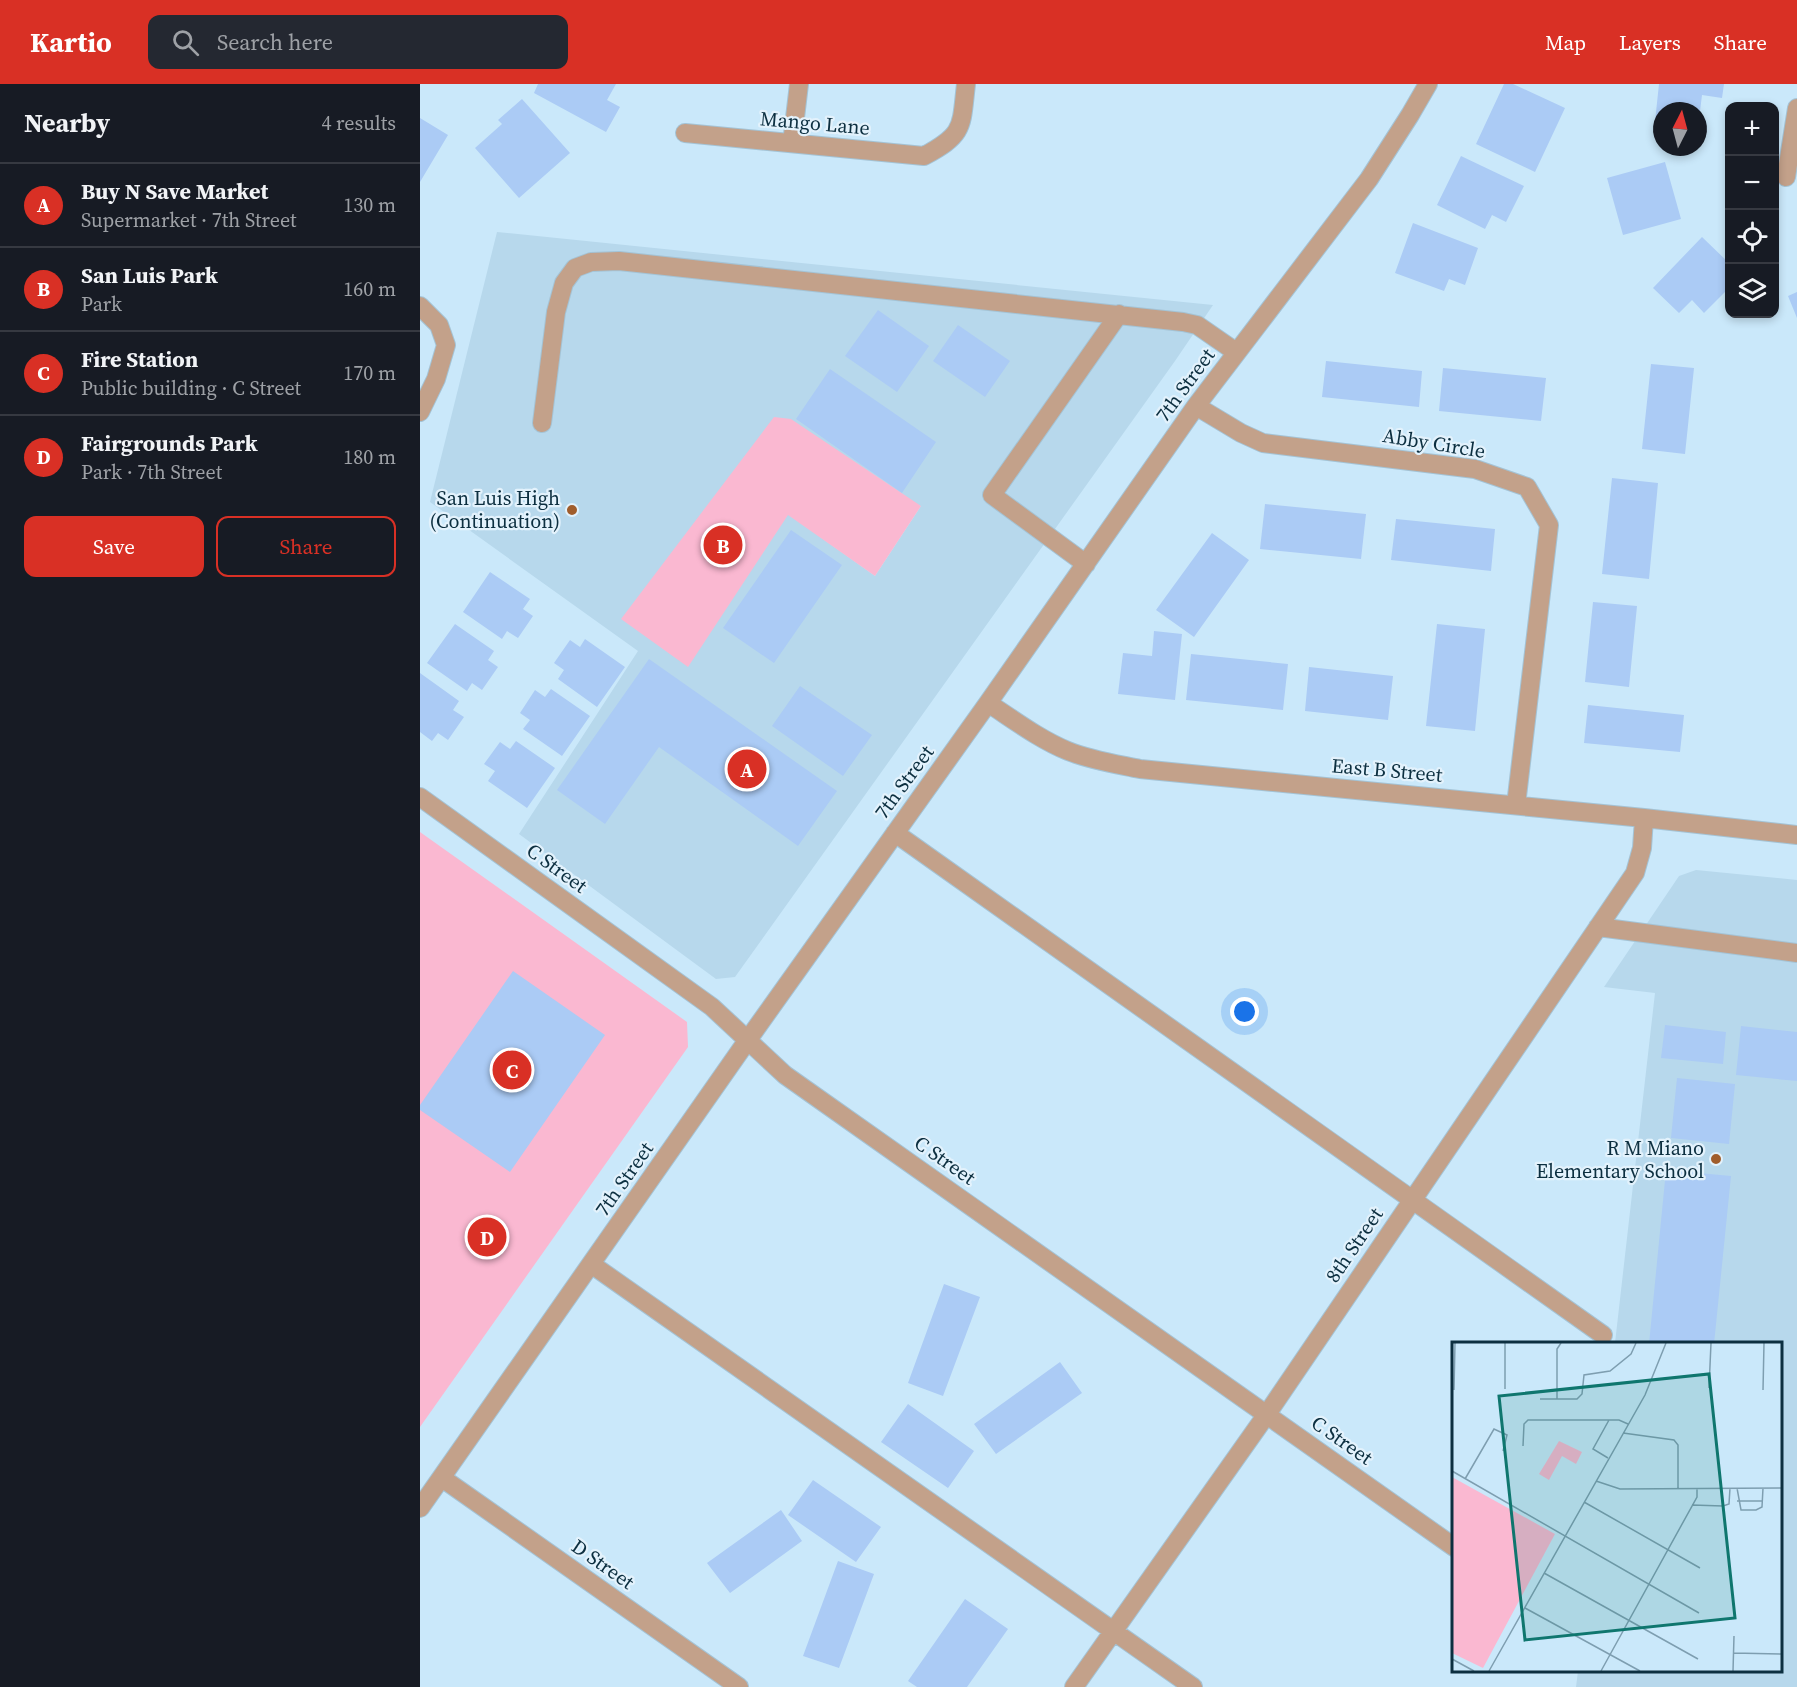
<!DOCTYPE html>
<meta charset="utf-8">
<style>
body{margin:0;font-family:"Source Serif 4",serif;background:#242831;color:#f1f3f6}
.controls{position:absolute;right:18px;top:18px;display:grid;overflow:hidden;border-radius:12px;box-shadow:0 3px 9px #0003}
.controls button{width:54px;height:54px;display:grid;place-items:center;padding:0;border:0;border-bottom:2px solid #363941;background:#171b24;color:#f1f3f6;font:30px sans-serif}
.compass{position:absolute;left:1233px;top:18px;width:54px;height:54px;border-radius:50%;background:#171b24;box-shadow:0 3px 9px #0003;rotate:6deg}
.you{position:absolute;left:825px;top:928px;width:21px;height:21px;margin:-15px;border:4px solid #fff;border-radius:50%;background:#1a73e8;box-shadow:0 0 0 9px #1a73e833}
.badge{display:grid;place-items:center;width:39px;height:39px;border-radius:50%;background:#d93025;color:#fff;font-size:20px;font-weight:700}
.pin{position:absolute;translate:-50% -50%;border:3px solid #fff;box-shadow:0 2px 6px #0006}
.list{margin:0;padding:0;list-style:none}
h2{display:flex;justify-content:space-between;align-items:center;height:78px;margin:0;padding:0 24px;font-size:26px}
h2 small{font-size:20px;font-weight:400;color:#9ea1a6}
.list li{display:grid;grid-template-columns:39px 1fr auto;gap:18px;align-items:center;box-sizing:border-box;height:84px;padding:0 24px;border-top:2px solid #363941}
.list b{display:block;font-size:22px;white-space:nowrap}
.list p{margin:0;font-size:20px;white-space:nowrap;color:#9ea1a6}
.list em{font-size:20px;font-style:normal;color:#9ea1a6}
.actions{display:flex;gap:12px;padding:18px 24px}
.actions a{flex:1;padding:14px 0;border:2px solid #d93025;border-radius:12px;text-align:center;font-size:21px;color:#d93025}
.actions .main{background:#d93025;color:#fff}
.icon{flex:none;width:33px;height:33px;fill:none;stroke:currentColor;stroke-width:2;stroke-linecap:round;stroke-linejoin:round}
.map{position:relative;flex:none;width:1377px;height:1603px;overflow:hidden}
header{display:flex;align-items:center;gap:36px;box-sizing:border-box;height:84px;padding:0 30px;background:#d93025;color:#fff}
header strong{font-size:28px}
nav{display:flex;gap:33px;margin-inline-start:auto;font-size:21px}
.search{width:420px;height:54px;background:#242831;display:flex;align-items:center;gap:15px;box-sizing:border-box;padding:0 21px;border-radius:12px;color:#9ea1a6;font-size:22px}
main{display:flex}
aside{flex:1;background:#171b24}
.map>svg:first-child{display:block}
.built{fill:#b7d8ec;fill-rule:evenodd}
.green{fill:#fab8d1}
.building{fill:#abcbf5}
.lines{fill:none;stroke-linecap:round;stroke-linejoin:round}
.minor-casing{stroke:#a4c3d5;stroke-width:20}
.minor{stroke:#c3a18a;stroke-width:18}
.poi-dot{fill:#a05d2c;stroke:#e3f2fc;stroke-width:2}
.labels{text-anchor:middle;stroke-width:4.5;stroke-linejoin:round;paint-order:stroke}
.street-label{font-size:20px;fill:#0c2f40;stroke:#e3f2fc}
.poi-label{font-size:20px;fill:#0c2f40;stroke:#e3f2fc;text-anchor:end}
.inset-road{fill:none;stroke:#7e9eb0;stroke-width:1.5}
.view{fill:#0f766e;fill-opacity:0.15;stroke:#0f766e;stroke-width:3}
.inset-edge{fill:none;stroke:#0c2f40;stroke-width:3}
</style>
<header>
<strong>Kartio</strong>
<div class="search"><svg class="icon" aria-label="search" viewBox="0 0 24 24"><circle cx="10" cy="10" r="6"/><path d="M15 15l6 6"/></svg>Search here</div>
<nav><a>Map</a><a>Layers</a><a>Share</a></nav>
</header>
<main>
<aside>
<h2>Nearby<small>4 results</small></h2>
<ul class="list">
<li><span class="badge">A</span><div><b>Buy N Save Market</b><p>Supermarket · 7th Street</p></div><em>130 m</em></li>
<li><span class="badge">B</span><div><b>San Luis Park</b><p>Park</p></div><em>160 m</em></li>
<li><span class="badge">C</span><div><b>Fire Station</b><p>Public building · C Street</p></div><em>170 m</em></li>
<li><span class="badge">D</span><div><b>Fairgrounds Park</b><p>Park · 7th Street</p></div><em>180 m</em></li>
</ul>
<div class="actions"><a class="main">Save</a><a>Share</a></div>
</aside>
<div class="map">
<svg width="1377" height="1603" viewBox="0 0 1377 1603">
<rect width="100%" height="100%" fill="#cae8fa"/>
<path class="built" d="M77,148l716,73 -38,56 -440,616 -19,2 -197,-145 119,-183 -208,-149zM501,422l-46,70 -87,-62z
M1276,786l101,10v807h-221l2,-16 202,-1v-326l-165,-1 40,-350 -51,-6 75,-111z"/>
<path class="green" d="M354,333l17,2 130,87 -46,70 -87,-61 -100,152 -67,-48z
M0,748l267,190 1,25 -268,380z"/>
<path class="building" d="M118,0h78l-9,16 13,7 -14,25 -72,-39z
M1084,0h9l52,24 -30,64 -59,-28z
M1239,0h65l-2,14 -20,-3 -2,16h-38v21l-8,-1z
M102,15l48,54 -51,45 -44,-50 27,-24 -4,-4z
M0,34l28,17 -28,47z
M1041,72l63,30 -18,36 -14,-7 -7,14 -48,-24z
M1245,78l16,57 -58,16 -16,-57z
M993,139l65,25 -13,37 -16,-6 -5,12 -49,-18z
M1282,153l28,27v23l-26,26 -12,-13 -13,13 -26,-25z
M1377,208v26l-9,-22z
M458,226l51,36 -32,46 -52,-36z
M538,241l52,36 -25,36 -52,-36z
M906,277l96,10 -3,36 -97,-10z
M1231,280l43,4 -9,86 -43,-5z
M1023,284l103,10 -5,43 -102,-10z
M410,285l106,73 -34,51 -106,-74z
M1192,394l46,5 -9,96 -47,-5z
M845,420l101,10 -5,45 -101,-10z
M976,435l99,10 -4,42 -100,-11z
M371,446l51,35 -68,98 -51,-35z
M792,449l37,27 -55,77 -38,-27z
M70,488l40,27 -7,10 10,7 -15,22 -11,-7 -5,8 -39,-27z
M1173,518l44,4 -8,81 -44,-5z
M35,540l39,27 -6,9 10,7 -16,23 -10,-7 -5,8 -40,-28z
M1017,540l48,5 -10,102 -49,-5z
M734,547l28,3 -7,66 -57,-6 5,-41 29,3z
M165,555l40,28 -28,40 -39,-28 6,-9 -10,-7 16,-23 10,7z
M771,570l97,10 -5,46 -97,-10z
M229,575l188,132 -39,55 -139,-99 -54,77 -48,-34z
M889,583l84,9 -5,44 -83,-9z
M0,589l39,28 -6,9 11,7 -16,23 -10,-7 -6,8 -12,-9z
M380,602l72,49 -29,41 -71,-50z
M131,605l39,27 -28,40 -39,-27 7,-9 -10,-7 15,-23 10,7z
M1168,621l96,10 -4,37 -96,-9z
M96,657l39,27 -28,40 -39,-27 7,-10 -11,-7 16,-22 10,7z
M93,887l92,64 -95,137 -90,-62v-5z
M1245,941l61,7 -3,32 -62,-6z
M1321,942l56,6v49l-61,-6z
M1257,994l58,6 -6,60 -58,-6z
M1246,1086l65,6 -17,168h-65z
M524,1200l36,13 -37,99 -35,-13z
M640,1278l22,31 -86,61 -22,-30z
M488,1320l66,47 -26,37 -67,-46z
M393,1396l68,47 -25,35 -68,-47z
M361,1426l21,31 -72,52 -23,-30z
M418,1477l36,13 -35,94 -36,-12z
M545,1515l43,30 -41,58h-50l-9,-6z"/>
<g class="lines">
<g class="minor-casing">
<path id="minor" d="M265,49l239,23c41,-22 37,-29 42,-72
M372,59l7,-59
M1366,93l11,-69
M0,222l19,19 7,20 -10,34 -16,33
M776,322l45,27 22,10 212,26 52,18 22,38 -33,280
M122,339l14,-111 8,-29 11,-15 16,-6 28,-1 564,61 14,3 39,27
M666,480l-94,-69 127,-181
M568,619c26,17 51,36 80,48 22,9 48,13 72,18l504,49 153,17
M0,713l292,210 73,68 669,472
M475,749l708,502
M1178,843l199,26
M171,1180l602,423
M22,1394l297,209
M0,1424l327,-467 241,-338 208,-297 173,-227 41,-64 18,-31
M654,1603l193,-273 368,-541 7,-25 2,-30"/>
</g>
<use href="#minor" class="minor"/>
</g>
<g class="poi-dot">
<circle cx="152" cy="426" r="6"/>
<circle cx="1296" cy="1075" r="6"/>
</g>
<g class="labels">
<g class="street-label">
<text transform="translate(395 39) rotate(5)" y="7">Mango Lane</text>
<text transform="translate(765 301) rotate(-54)" y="7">7th Street</text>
<text transform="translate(1014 359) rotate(9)" y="7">Abby Circle</text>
<text transform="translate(967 686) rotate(5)" y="7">East B Street</text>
<text transform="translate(484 698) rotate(-54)" y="7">7th Street</text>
<text transform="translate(137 784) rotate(36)" y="7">C Street</text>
<text transform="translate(525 1076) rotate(35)" y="7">C Street</text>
<text transform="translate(204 1095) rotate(-55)" y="7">7th Street</text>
<text transform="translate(934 1161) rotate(-56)" y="7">8th Street</text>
<text transform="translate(922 1356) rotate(35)" y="7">C Street</text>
<text transform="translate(183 1480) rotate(35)" y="7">D Street</text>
</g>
<g class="poi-label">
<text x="140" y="421">San Luis High<tspan x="140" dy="23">(Continuation)</tspan></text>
<text x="1284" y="1071">R M Miano<tspan x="1284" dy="23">Elementary School</tspan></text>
</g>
</g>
<g transform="translate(1032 1258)">
<rect width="330" height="330" fill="#cae8fa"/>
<path d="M107,99l23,11 -6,12 -14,-8 -13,24 -10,-6zM0,135l103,57 -72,134 -31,-15z" fill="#fab8d1"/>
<path class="inset-road" d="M53,1v46M257,46l2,-45M2,48l1,-47M311,48l1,-47M88,57h37l5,-5 2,-19 26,-4 21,-17 5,-11M105,57v-50l4,-6M171,91l51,7 4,5v43M71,104l1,-22 4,-4h91l9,4M156,116l-15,-9 16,-29M0,129l247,142M13,137l29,-50 13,6 -4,16M144,139l24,8 162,-1M285,146l4,22h15l6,-3 1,-19M285,159h26M132,160l116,66M240,163l31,1 6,-2 1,-16M92,231l154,86M73,266l115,63M281,311l49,1M0,317l22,12M37,329l156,-276 21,-52M149,329l96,-174v-9M281,329l1,-35"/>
<path class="view" d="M257,32l26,244 -210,22 -26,-244z"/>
<rect width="330" height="330" class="inset-edge"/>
</g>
</svg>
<div class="controls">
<button>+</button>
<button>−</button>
<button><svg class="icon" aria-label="locate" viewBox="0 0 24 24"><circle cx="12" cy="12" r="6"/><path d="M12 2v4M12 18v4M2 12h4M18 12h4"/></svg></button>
<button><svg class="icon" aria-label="layers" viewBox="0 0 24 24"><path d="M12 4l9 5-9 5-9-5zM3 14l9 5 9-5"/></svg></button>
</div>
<svg class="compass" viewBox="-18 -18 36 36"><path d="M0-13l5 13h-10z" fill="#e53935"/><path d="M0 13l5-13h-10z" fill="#9ea1a6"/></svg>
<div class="you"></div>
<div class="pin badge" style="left:327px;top:685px">A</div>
<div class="pin badge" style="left:303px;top:461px">B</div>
<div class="pin badge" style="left:92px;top:986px">C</div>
<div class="pin badge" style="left:67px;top:1153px">D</div>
</div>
</main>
